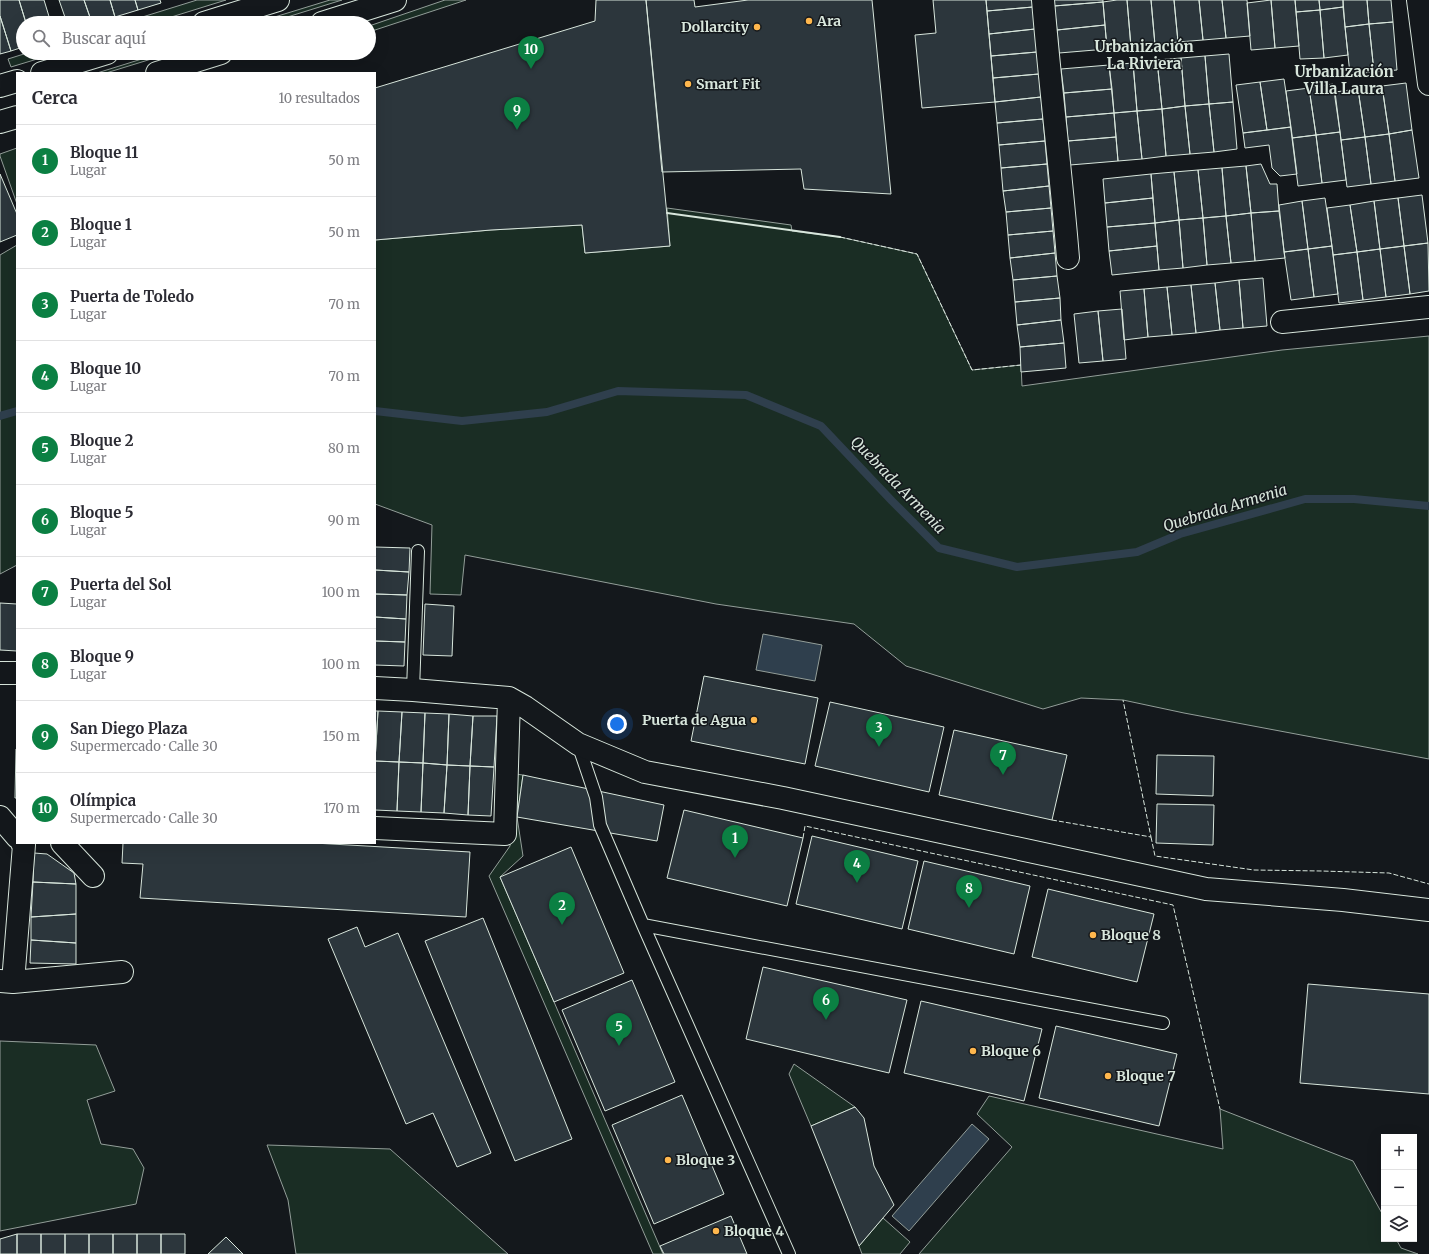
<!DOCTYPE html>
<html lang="es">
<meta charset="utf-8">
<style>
body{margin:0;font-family:Merriweather,serif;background:#f7f7f7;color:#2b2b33}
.controls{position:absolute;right:12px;bottom:12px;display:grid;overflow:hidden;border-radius:0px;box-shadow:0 4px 16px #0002}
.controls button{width:36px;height:36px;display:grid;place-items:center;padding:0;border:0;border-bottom:1px solid #e1e1e2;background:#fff;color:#2b2b33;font:20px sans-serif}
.you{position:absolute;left:617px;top:724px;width:14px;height:14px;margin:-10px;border:3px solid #fff;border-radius:50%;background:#1a73e8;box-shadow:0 0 0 6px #1a73e833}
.badge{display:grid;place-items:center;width:26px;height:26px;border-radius:50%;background:#0b8043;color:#fff;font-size:13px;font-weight:700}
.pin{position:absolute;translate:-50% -33px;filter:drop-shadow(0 1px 2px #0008)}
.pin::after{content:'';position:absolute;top:21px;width:14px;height:12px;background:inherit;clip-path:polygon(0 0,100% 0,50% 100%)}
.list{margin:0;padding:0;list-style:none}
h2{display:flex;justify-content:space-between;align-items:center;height:52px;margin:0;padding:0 16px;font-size:17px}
h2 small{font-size:13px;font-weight:400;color:#7c7c81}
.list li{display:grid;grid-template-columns:26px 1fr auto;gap:12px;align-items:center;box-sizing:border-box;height:72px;padding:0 16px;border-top:1px solid #e1e1e2}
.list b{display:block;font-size:15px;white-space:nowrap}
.list p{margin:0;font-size:13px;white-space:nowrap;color:#7c7c81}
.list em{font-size:13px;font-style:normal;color:#7c7c81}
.icon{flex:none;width:22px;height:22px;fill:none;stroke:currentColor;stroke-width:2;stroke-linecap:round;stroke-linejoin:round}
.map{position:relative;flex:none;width:1429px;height:1254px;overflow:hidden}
.search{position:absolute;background:#fff;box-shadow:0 4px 16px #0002;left:16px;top:16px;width:360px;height:44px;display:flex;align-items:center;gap:10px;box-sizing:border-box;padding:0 14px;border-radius:22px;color:#7c7c81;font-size:15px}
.panel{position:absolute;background:#fff;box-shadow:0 4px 16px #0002;left:16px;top:72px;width:360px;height:772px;border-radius:0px}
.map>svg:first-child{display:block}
.green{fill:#1a2d24;stroke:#939e99}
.water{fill:#2f3f4d;stroke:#939e99}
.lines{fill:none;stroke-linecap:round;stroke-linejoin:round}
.stream{stroke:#2f3f4d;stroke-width:8}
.building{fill:#2c363c;stroke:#d8e6dc}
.lane-casing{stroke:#d8e6dc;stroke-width:14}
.street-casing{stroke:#d8e6dc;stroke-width:24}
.primary-casing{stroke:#d8e6dc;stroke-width:24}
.lane{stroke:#14181c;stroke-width:12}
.street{stroke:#14181c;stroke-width:22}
.primary{stroke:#14181c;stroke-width:22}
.fence{stroke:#d8e6dc;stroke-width:1;stroke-dasharray:5 2;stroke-linecap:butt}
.wall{stroke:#d8e6dc;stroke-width:2}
.poi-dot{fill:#ffb74d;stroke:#14181c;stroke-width:1.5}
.labels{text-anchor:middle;stroke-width:3;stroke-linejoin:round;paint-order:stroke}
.poi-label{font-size:14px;font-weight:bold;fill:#d8e6dc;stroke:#14181c;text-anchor:start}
.neighbourhood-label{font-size:15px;font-weight:bold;fill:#d8e6dc;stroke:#14181c}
.water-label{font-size:15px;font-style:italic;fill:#d8e6dc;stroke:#14181c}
</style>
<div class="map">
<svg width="1429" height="1254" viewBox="0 0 1429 1254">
<rect width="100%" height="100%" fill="#14181c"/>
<path class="green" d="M197,0h29l-74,23h-29z
M330,0h12l-74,23h-13z
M445,0h21l-97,32v-6z
M27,53h30l-46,14 -3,-8z
M161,53h10l-65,20h-9z
M17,148v56l-17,-48v-2z
M667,208l124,17 1,6 48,6 77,17 55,116 49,-5 1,21 260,-36 147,-14v423l-245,-46 -61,-13 -42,-2 -38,11 -137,-43 -52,-42 -138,-20 -251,-49 -4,40 -31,-1 2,-69 -57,-21v-264l116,-10 91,-5 3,28 85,-7z
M17,245v320l-17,9v-319z
M515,774l8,1 -6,42 6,39 -23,21 163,377h-10l-164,-378 21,-30z
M0,1041l96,4 19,46 -28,9 14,44 32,5 11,19 -8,36 -136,27z
M794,1064l61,43 -44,19 -22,-52z
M989,1096l234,53 -3,-40 133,52 31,56v22h12l5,9 17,6h-499l93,-107 -35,-33z
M267,1145l123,4 118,105h-212l-8,-54z
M883,1218l27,24 -10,12h-38l-3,-8z"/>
<path class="water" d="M763,634l59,11 -7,36 -59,-11z
M972,1124l17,15 -80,92 -17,-15z"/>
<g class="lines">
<path class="stream" d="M375,411l87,10 85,-9 71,-21 128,4 75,31 71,75 47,47 78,19 120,-15 43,-18 125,-35h49l75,7
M0,416l17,-5"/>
</g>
<path class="building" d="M0,0h19l7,23h-3v24l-12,4 -11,-35z
M19,0h25l7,23h-25z
M59,0h25l8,23h-25z
M84,0h26l5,17 -23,6z
M110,0h25l3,10 -23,7z
M135,0h25l1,3 -23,7z
M596,0h50l24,246 -85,7 -3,-28 -91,5 -116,10v-152l220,-67z
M646,0h48l1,7 53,-7h124l19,194 -87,-5 -3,-20 -139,3z
M933,0h53l9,102 -73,6 -7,-73 21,-2z
M986,0h46l1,7 -46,4z
M1054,0h49v2l-49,4z
M1117,0h10l4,47 -24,2 -4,-47z
M1127,0h24l4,45 -24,2z
M1151,0h23l4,42 -23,3z
M1174,0h25l4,40 -25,2z
M1199,0h23l4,38 -23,2z
M1222,0h25l3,36 -24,2z
M1271,0h24l4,46 -24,2z
M1271,0l4,48 -24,2 -4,-47z
M1295,0h24l1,10 -24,2z
M1319,0h24v7l-23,3z
M1343,0h24l2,24 -24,3z
M1367,0h24l2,22 -24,2z
M1103,2l2,23 -48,5 -3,-24z
M1033,7l2,22 -46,5 -2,-23z
M1343,7l5,48 -24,3 -4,-48z
M1320,10l4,48 -24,1 -4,-47z
M0,16l11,35 -11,3z
M1393,22l4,48 -23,2 -5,-48z
M1369,24l5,48 -24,2 -5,-47z
M1105,25l2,24 -48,4 -2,-23z
M1035,29l2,23 -46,4 -2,-22z
M1037,52l2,22 -46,4 -2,-22z
M1229,54l4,48 -24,2 -4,-48z
M1205,56l4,48 -24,2 -4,-48z
M1181,58l4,48 -23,3 -5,-49z
M1157,60l5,49 -25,2 -4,-48z
M1133,63l4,48 -23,2 -5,-48z
M1109,65l3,24 -48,4 -3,-24z
M1039,74l2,23 -46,5 -2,-24z
M1284,79l7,48 -24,3 -7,-48z
M1260,82l7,48 -24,3 -7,-48z
M1406,83l6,47 -23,4 -7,-48z
M1333,84l7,48 -24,3 -7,-47z
M1382,86l7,48 -24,3 -7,-48z
M1309,88l7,47 -24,3 -6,-47z
M1112,89l2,24 -48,4 -2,-24z
M1358,89l7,48 -24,3 -6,-48z
M1041,97l2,22 -46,4 -2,-21z
M1233,102l4,47 -23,3 -5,-48z
M1209,104l5,48 -24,2 -5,-48z
M1185,106l5,48 -24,2 -4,-47z
M1162,109l4,47 -24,3 -5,-48z
M1137,111l5,48 -24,2 -4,-48z
M1114,113l2,24 -48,4 -2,-24z
M1043,119l2,22 -46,4 -2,-22z
M1291,127l6,47 -17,2 -8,-8 -3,-23 -24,3 -2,-15z
M1412,130l7,48 -24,3 -6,-47z
M1340,132l6,48 -24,3 -6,-48z
M1389,134l6,47 -24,3 -6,-47z
M1316,135l6,48 -24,3 -6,-48z
M1116,137l2,24 -48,4 -2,-24z
M1365,137l6,47 -24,3 -6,-47z
M1045,141l2,23 -46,4 -2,-23z
M1047,164l2,22 -46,5 -2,-23z
M1261,164l9,20h7l2,27 -28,2 -5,-47z
M1246,166l5,47 -25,3 -4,-48z
M1222,168l4,48 -23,2 -5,-48z
M1198,170l5,48 -24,2 -5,-48z
M1174,172l5,48 -24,3 -4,-49z
M0,174l17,40v21l-17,7z
M1151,174l2,24 -48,5 -2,-24z
M1049,186l2,22 -45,4 -3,-21z
M1422,195l6,48 -24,3 -6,-48z
M1153,198l2,25 -48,4 -2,-24z
M1325,198l7,48 -24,3 -6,-48z
M1398,198l6,48 -24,3 -6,-48z
M1302,201l6,48 -24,3 -5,-47z
M1374,201l6,48 -23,3 -7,-47z
M1350,205l7,47 -24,3 -6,-47z
M1051,208l2,23 -45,4 -2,-23z
M1279,211l6,47 -30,3 -4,-48z
M1251,213l4,48 -24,2 -5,-47z
M1226,216l5,47 -24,2 -4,-47z
M1203,218l4,47 -24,3 -4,-48z
M1179,220l4,48 -24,2 -4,-47z
M1155,223l2,23 -48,5 -2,-24z
M1053,231l2,22 -45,5 -2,-23z
M1428,243l1,48 -19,3 -6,-48z
M1157,246l2,24 -47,5 -3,-24z
M1332,246l6,48 -24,3 -6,-48z
M1404,246l6,48 -24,3 -6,-48z
M1308,249l6,48 -23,3 -7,-48z
M1380,249l6,48 -23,3 -6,-48z
M1357,252l6,48 -24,3 -6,-48z
M1055,253l2,23 -44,4 -3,-22z
M1057,276l3,22 -45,4 -2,-22z
M1263,278l4,48 -24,2 -4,-48z
M1239,280l4,48 -23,2 -5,-47z
M1215,283l5,47 -24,3 -5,-48z
M1191,285l5,48 -24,2 -5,-48z
M1167,287l5,48 -24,2 -4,-48z
M1144,289l4,48 -24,3 -4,-49z
M1060,298l1,22 -44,5 -2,-23z
M1122,309l4,50 -23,2 -5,-50z
M1098,311l5,50 -24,2 -5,-49z
M1061,320l3,23 -44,4 -3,-22z
M1064,343l2,25 -45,4 -1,-25z
M375,547l35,1 -1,24 -34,-2z
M375,570l34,2 -2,23 -32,-1z
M375,594l32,1 -1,24 -31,-2z
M0,603l17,1v47l-17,-1z
M425,604l29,2 -2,50 -29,-1z
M375,617l31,2 -1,23 -30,-1z
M375,641l30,1 -1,24 -29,-1z
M704,676l114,22 -13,66 -114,-23z
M830,702l114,25 -15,65 -114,-26z
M375,711h3l-3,50z
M378,711l24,1 -3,50 -24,-1z
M402,712l23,1 -2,50 -24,-1z
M425,713l24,1 -2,51 -24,-2z
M449,714l24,2 -3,50 -23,-1z
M473,716h24l-3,51 -24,-1z
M954,730l113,25 -15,65 -113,-25z
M16,749h1v49h-2z
M1157,755l57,1 -1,40 -57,-2z
M375,761l24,1 -2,49 -22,-1z
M399,762l24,1 -2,49 -24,-1z
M423,763l24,2 -3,48 -23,-1z
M447,765l23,1 -2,49 -24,-2z
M470,766l24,1 -3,49 -23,-1z
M523,775l141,30 -7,36 -140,-24z
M1157,804l57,1 -1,40 -57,-2z
M684,810l119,28 -16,68 -120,-28z
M812,836l106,25 -16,68 -106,-25z
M123,843h191l156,9 -4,65 -326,-19 3,-34 -21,-1z
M571,847l53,126 -70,29 -54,-125z
M34,853l13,1 27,19 2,11 -43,-2z
M924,861l106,25 -16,68 -106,-25z
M33,882l43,2v30l-45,3z
M1048,889l106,25 -17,68 -105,-25z
M76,914v29l-45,-3v-23z
M483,918l89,221 -57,22 -90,-220z
M357,927l8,20 33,-14 93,220 -34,14 -24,-54 -27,11 -78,-185z
M31,940l45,3v21l-46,-1z
M763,967l144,33 -18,73 -143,-34z
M632,980l43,102 -70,29 -43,-101z
M1308,984l121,10v100l-129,-11z
M921,1001l121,28 -18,72 -120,-28z
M1056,1026l121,28 -18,72 -120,-28z
M682,1095l42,99 -70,30 -42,-99z
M855,1107l9,11 10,48 20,39 -35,41 -48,-120z
M731,1216l16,38h-83l-4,-8z
M17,1234h24v20h-24z
M17,1234v20h-17v-15z
M41,1234h24v20h-24z
M65,1234h24v20h-24z
M89,1234h24v20h-24z
M113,1234h24v20h-24z
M137,1234h24v20h-24z
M161,1234h24v20h-24z
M226,1237l17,17h-35z"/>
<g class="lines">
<g class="lane-casing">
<path id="lane" d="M413,690l5,-139
M578,744l18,53 4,28 43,100 146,329
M643,925l520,98"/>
</g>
<g class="street-casing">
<path id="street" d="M1043,0c7,86 18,172 25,258
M1418,0l11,84
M1282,322l147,-15
M0,673h17
M375,688l38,2 96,8 16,9 53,37 67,28 138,26 423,91 137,11 86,10
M0,817l17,20
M375,828l130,6 4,-136
M62,843l31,33
M0,981l13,1 109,-10
M13,982l11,-137 -2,-2"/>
</g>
<g class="primary-casing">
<path id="primary" d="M204,23l74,-23
M322,23l73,-23
M42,73l65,-20
M157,73l64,-20
M0,86l17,-5
M0,122l17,-5"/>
</g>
<use href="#lane" class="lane"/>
<use href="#street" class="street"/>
<use href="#primary" class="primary"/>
<path class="fence" d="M840,237l77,17 55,116 49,-5
M1052,820l99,17 -28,-137
M1151,837l4,19 99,14 67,1 68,2 40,11
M803,838l2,-12 368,79 47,204"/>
<path class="wall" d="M667,213l173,24"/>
</g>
<g class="poi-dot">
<circle cx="809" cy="21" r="4"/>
<circle cx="757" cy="27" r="4"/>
<circle cx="688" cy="84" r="4"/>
<circle cx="754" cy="720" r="4"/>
<circle cx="1093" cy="935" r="4"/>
<circle cx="973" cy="1051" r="4"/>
<circle cx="1108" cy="1076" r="4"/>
<circle cx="668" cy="1160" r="4"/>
<circle cx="716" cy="1231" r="4"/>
</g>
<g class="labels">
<g class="poi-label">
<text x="817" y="26">Ara</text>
<text x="749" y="32" text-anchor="end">Dollarcity</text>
<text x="696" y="89">Smart Fit</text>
<text x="746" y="725" text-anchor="end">Puerta de Agua</text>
<text x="1101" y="940">Bloque 8</text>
<text x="981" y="1056">Bloque 6</text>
<text x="1116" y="1081">Bloque 7</text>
<text x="676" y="1165">Bloque 3</text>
<text x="724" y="1236">Bloque 4</text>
</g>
<g class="neighbourhood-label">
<text x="1144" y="52">Urbanización<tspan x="1144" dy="17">La Riviera</tspan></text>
<text x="1344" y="77">Urbanización<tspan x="1344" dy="17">Villa Laura</tspan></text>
</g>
<g class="water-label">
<text transform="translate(898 485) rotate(46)" y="5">Quebrada Armenia</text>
<text transform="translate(1225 508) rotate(-17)" y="5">Quebrada Armenia</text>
</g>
</g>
</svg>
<div class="controls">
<button>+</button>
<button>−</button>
<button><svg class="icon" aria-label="layers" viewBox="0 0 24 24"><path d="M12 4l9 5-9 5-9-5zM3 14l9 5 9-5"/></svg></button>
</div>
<div class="you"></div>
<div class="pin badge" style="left:735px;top:858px">1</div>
<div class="pin badge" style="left:562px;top:925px">2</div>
<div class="pin badge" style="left:879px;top:747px">3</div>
<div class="pin badge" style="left:857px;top:883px">4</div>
<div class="pin badge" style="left:619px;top:1046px">5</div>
<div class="pin badge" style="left:826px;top:1020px">6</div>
<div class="pin badge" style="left:1003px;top:775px">7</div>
<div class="pin badge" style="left:969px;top:908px">8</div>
<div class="pin badge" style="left:517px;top:130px">9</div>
<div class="pin badge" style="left:531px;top:69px">10</div>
<div class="search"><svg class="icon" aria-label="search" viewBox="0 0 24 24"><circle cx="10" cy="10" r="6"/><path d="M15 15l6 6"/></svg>Buscar aquí</div>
<section class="panel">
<h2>Cerca<small>10 resultados</small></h2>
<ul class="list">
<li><span class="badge">1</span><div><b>Bloque 11</b><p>Lugar</p></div><em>50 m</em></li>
<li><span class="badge">2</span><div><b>Bloque 1</b><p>Lugar</p></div><em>50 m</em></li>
<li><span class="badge">3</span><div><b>Puerta de Toledo</b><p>Lugar</p></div><em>70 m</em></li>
<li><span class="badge">4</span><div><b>Bloque 10</b><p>Lugar</p></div><em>70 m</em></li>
<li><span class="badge">5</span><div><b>Bloque 2</b><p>Lugar</p></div><em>80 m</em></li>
<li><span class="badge">6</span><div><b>Bloque 5</b><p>Lugar</p></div><em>90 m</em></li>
<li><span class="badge">7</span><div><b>Puerta del Sol</b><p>Lugar</p></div><em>100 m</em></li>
<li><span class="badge">8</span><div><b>Bloque 9</b><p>Lugar</p></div><em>100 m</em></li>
<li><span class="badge">9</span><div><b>San Diego Plaza</b><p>Supermercado · Calle 30</p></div><em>150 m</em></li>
<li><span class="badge">10</span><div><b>Olímpica</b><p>Supermercado · Calle 30</p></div><em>170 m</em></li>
</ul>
</section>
</div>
